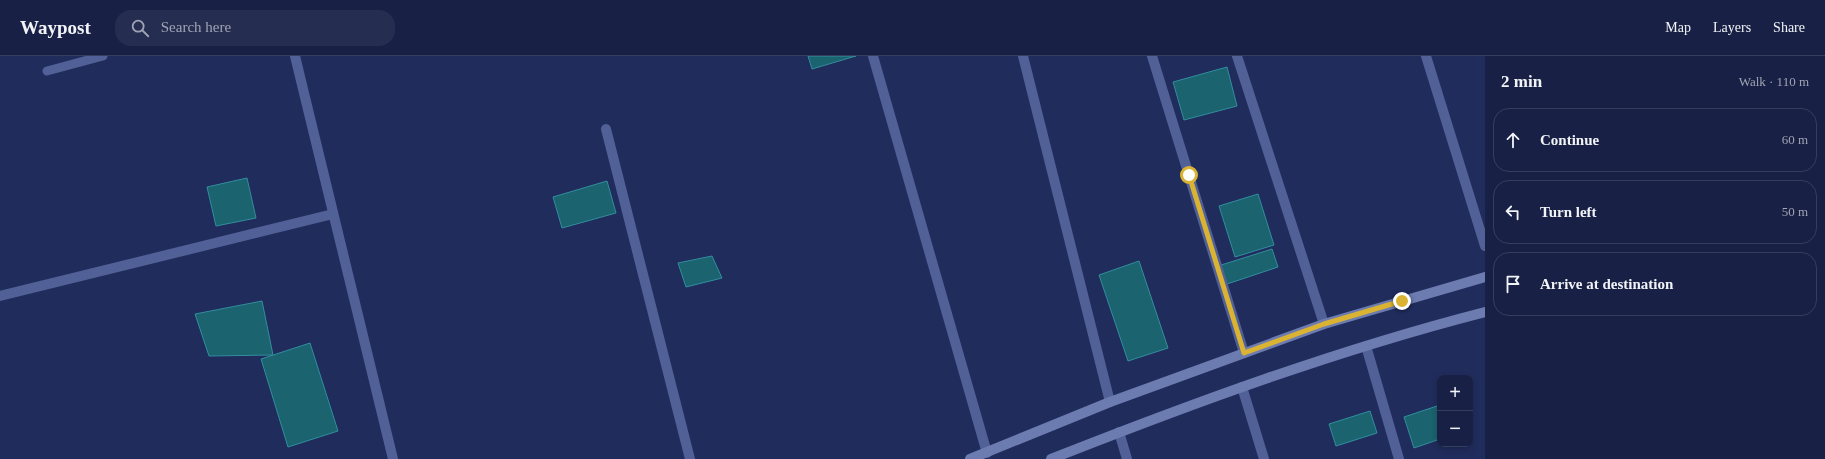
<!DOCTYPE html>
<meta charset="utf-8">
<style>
body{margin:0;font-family:"Times New Roman",serif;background:#252e50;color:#f1f3f6}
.controls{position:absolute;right:12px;bottom:12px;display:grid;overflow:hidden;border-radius:8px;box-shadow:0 2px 6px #0003}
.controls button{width:36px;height:36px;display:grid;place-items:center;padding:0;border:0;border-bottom:1px solid #363e5e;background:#182145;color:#f1f3f6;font:20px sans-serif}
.stop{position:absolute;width:12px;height:12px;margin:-9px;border:3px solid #dab333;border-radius:50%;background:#fff}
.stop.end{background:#dab333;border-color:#fff;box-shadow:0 1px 4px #0008}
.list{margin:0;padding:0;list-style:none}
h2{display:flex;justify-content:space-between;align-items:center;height:52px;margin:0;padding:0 16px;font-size:17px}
h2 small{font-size:13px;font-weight:400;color:#9fa3b3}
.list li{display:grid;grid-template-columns:26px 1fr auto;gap:12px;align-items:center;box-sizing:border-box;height:64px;margin:0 8px 8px;padding:0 8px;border:1px solid #363e5e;border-radius:16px}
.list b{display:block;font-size:15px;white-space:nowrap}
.list em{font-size:13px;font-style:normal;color:#9fa3b3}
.icon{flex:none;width:22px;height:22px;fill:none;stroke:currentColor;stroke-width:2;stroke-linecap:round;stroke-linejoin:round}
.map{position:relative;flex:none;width:1485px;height:403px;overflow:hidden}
header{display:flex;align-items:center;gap:24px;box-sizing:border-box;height:56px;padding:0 20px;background:#182145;border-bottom:1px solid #363e5e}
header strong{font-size:19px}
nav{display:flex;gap:22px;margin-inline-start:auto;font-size:14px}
.search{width:280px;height:36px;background:#252e50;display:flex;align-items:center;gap:10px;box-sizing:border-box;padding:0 14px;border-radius:16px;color:#9fa3b3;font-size:15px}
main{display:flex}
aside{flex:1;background:#182145}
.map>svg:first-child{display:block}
.building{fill:#1b636e;stroke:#328e9e}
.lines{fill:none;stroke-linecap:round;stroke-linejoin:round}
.service{stroke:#516096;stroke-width:9}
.minor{stroke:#516096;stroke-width:10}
.secondary{stroke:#6c7bb0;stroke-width:10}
.route{stroke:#dab333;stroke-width:5}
</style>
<header>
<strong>Waypost</strong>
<div class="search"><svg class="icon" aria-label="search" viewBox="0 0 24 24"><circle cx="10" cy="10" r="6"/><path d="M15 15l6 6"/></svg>Search here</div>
<nav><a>Map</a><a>Layers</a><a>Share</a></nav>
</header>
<main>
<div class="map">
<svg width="1485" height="403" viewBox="0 0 1485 403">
<rect width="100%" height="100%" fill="#202c5c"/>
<path class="building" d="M808,0h48l-44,13z
M1227,11l10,39 -53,14 -11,-38z
M247,122l9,40 -40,8 -9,-39z
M607,125l9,32 -54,15 -9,-31z
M1258,138l16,51 -39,12 -16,-51z
M1272,193l6,18 -54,18 -6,-19z
M712,200l10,22 -36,9 -8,-24z
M1139,205l29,87 -40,13 -29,-86z
M262,245l11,54 -64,1 -14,-42z
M310,287l28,88 -50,16 -27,-88z
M1440,349v34l-26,9 -10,-31z
M1370,355l7,22 -41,13 -7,-22z"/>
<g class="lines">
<path class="service" d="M47,15l56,-15"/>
<path class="minor" d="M295,0l98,403
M873,0l114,397
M1023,0l87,346
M1152,0l92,297
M1237,0l87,268
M1426,0l59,190
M606,73l84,330
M0,240l333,-82
M1366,290l33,113
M1242,331l22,72
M1119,376l8,27"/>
<path class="secondary" d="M970,403l140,-57 214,-78 161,-47
M1051,403c142,-56 286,-109 434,-147"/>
</g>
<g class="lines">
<path class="route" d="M1189,119l55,178 80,-29 78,-23"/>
</g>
</svg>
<div class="controls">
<button>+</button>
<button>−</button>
</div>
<div class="stop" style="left:1189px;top:119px"></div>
<div class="stop end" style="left:1402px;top:245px"></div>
</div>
<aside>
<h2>2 min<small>Walk · 110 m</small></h2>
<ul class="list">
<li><svg class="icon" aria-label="ahead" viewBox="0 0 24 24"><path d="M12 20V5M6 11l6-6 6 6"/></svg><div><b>Continue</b></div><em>60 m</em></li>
<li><svg class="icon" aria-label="left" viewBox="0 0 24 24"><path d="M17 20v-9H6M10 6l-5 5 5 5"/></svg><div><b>Turn left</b></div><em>50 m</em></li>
<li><svg class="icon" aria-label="arrive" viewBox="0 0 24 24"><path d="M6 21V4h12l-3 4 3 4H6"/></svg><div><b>Arrive at destination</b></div></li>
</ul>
</aside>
</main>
